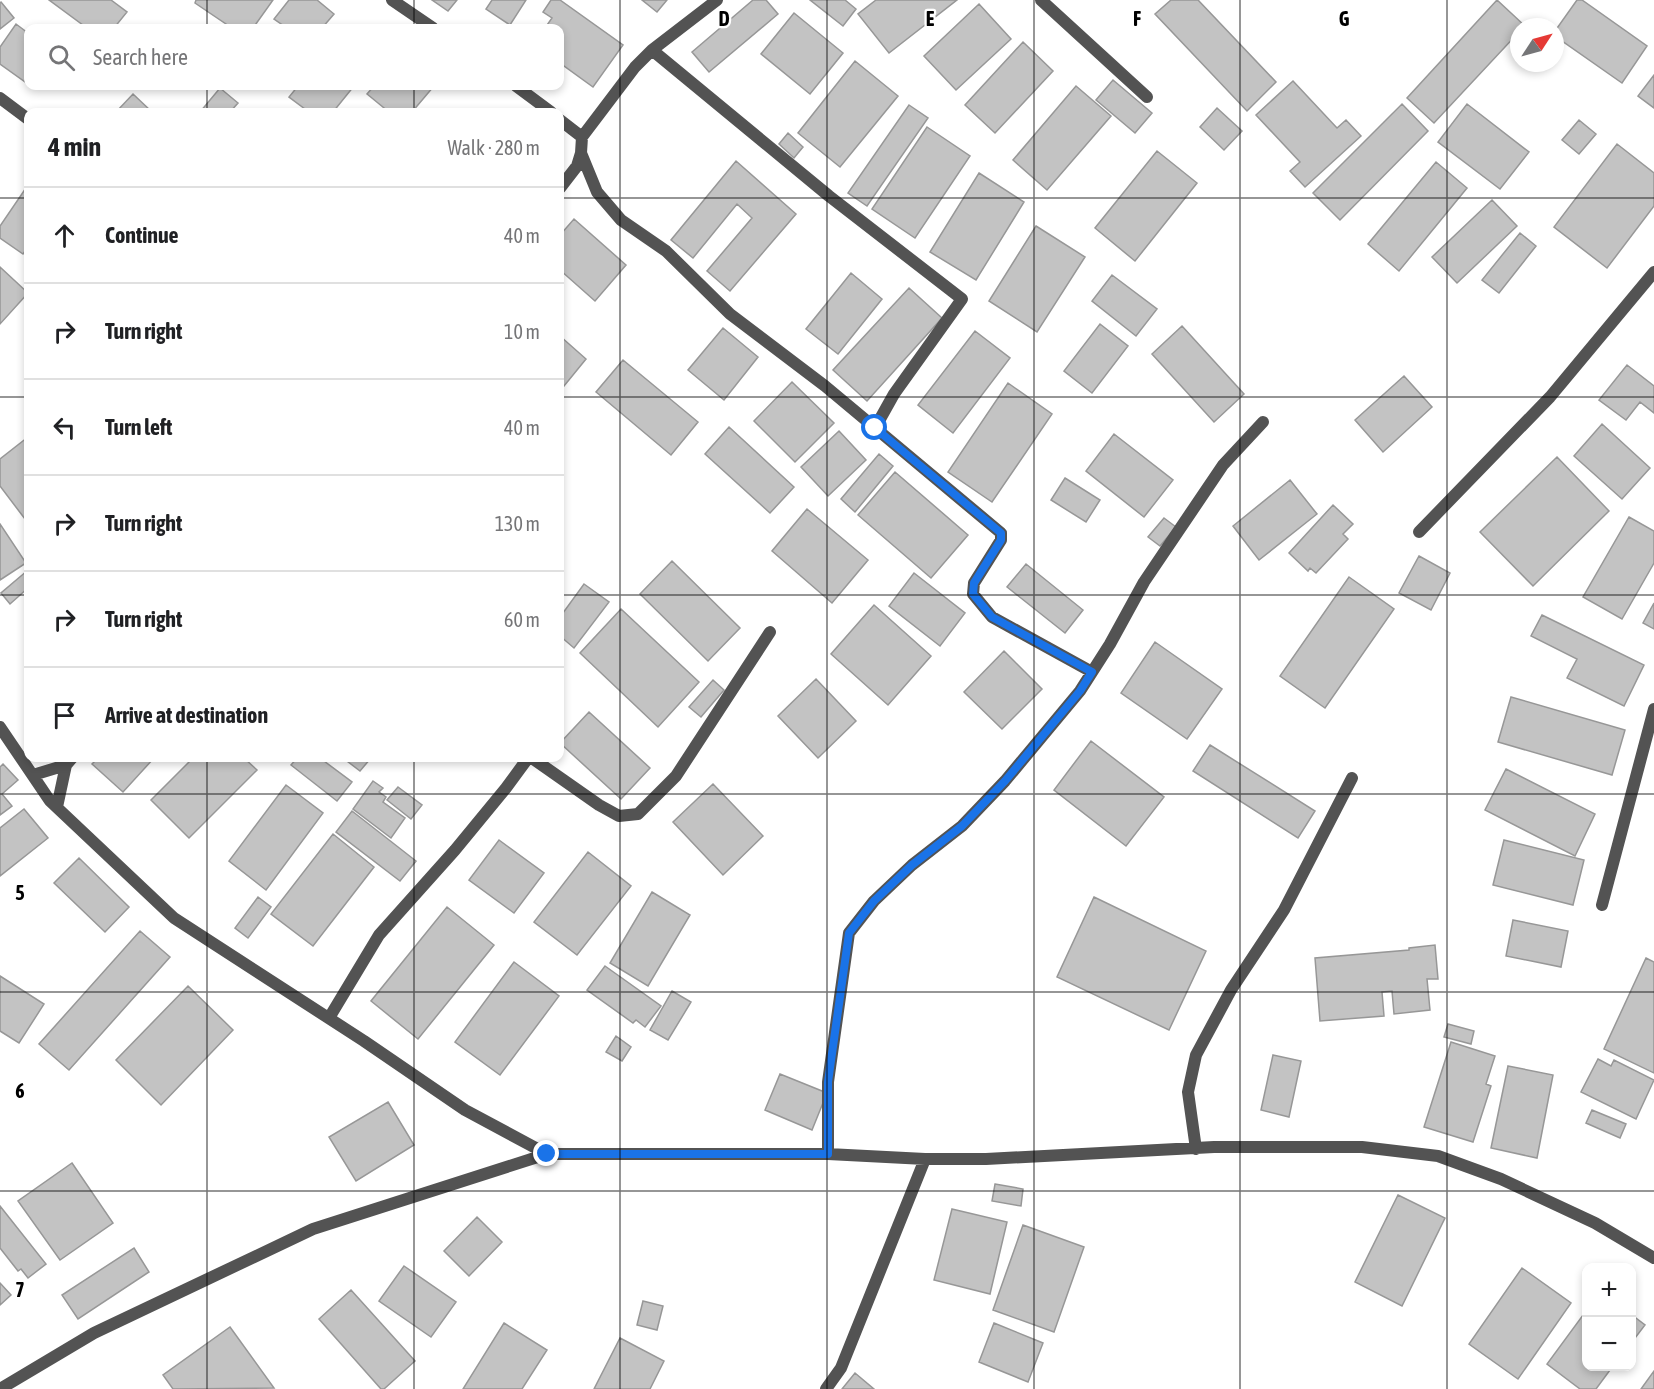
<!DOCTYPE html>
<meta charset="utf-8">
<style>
body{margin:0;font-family:"Asap Condensed",sans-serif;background:#f2f2f2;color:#202124}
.controls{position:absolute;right:18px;bottom:18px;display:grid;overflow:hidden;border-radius:12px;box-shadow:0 3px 9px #0003}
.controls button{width:54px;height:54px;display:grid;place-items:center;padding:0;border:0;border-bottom:2px solid #e0e0e0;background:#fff;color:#202124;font:30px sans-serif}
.compass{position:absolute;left:1510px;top:18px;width:54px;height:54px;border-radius:50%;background:#fff;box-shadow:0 3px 9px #0003;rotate:54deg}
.stop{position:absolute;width:18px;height:18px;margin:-14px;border:4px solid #1a73e8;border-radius:50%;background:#fff}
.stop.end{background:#1a73e8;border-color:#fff;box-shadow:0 2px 6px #0008}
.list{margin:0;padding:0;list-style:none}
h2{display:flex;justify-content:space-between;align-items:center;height:78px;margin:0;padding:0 24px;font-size:26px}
h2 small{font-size:20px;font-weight:400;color:#757577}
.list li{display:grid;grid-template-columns:39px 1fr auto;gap:18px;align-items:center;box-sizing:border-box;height:96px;padding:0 24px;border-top:2px solid #e0e0e0}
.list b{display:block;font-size:22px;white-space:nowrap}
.list em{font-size:20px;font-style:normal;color:#757577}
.icon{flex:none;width:33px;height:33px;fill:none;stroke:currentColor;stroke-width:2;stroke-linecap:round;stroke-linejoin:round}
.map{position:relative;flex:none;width:1654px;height:1389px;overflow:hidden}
.search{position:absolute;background:#fff;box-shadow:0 3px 9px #0003;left:24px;top:24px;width:540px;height:66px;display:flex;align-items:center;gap:15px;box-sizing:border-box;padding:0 21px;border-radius:12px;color:#757577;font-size:22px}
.panel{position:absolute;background:#fff;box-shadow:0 3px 9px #0003;left:24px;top:108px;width:540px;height:654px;border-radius:12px}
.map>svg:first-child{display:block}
.building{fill:#c3c3c3;stroke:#979797;stroke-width:1.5}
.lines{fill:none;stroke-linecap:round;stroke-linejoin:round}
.street{stroke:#535353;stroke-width:12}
.route{stroke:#1a73e8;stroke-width:8}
.grid{fill:none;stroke:#000;stroke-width:1.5;stroke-opacity:0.55}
.grid-label{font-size:20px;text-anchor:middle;font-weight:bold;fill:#000;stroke:#fff;stroke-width:4.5;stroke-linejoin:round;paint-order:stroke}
</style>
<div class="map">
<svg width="1654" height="1389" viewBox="0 0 1654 1389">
<rect width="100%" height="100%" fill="#fff"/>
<path class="building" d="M49,0h62l16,12 -13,16h-27z
M196,0h77l-20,28h-21l-37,-25z
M289,0h28l17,14 -12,14h-35l-13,-9z
M432,0h25l-9,11z
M492,0h34l-16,25 -24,-16z
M551,0h9l63,45 -30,42 -33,-24v-35h-15l7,-10 -9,-6z
M642,0h25l-10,12z
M753,0h13l12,14 -69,58 -17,-20z
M810,0h35l11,9 -13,17z
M876,0h81l-68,53 -31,-39z
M1171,0h27l78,82 -29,29 -92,-97z
M1497,0l28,26 -6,1v5l-85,91 -27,-25z
M1577,0h5l65,46 -25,37 -67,-47v-5z
M1,2l13,16 -14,11v-26z
M979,4l32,35 -55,51 -32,-34z
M794,13l49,40 -33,41 -49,-40z
M16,24l12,9v51l-28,-20v-17z
M1023,42l30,29 -58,62 -30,-28z
M855,61l43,35 -58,71 -42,-34z
M1654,75v33l-16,-12z
M1113,80l39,33 -17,20 -39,-33z
M1293,81l44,47 9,-8 15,16 -56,51 -15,-16 10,-9 -44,-47z
M298,86h56l-21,26h-24l-20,-15z
M374,86h60l-22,26h-23l-22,-18z
M1076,86l35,30 -64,74 -34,-30z
M220,88l18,15 -8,9h-30z
M133,94l19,18h-36z
M1402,104l26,27 -88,89 -27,-27z
M1467,104l62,48 -29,37 -62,-47z
M909,105l19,13 -61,88 -19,-13z
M1217,108l25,23 -18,19 -24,-23z
M1579,120l17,14 -17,20 -17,-14z
M927,127l43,29 -55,82 -43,-29z
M788,133l15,14 -9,11 -15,-14z
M1617,144l37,29v33l-47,62 -53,-41z
M1157,151l40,32 -62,78 -40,-33z
M736,161l60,53 -66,77 -23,-20 45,-53 -15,-14 -44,54 -22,-18z
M1436,162l31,26 -68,83 -31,-27z
M979,173l45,29 -48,78 -46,-28z
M28,185v62l-5,7 -23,-16v-12z
M1492,200l25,26 -60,57 -25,-26z
M574,219l52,46 -31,36 -35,-31v-35z
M1036,226l49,31 -48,75 -48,-31z
M1520,233l16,13 -37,47 -17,-13z
M0,267l28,26 -28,31z
M851,273l31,26 -44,55 -32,-25z
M1112,275l45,34 -21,27 -44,-35z
M909,288l33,30 -75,83 -34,-31z
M1100,324l28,22 -36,47 -28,-22z
M1182,326l62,68 -30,28 -62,-68z
M723,328l35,29 -34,43 -36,-30z
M975,331l35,27 -57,75 -35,-28z
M560,336l26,23 -26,32z
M623,360l75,62 -27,33 -75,-63z
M1627,365l27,21v27l-14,-11 -14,18 -27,-20z
M1404,376l28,31 -49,45 -28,-32z
M792,382l42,41 -39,39 -41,-41z
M1008,383l44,31 -60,88 -44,-30z
M1602,424l48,44 -28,31 -48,-43z
M729,427l65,60 -24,26 -65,-59z
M839,431l27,29 -38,36 -27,-29z
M1114,434l59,46 -29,37 -58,-46z
M28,437v86l-28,-37v-27z
M879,454l14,12 -38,46 -14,-13z
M1557,457l52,54 -76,75 -53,-54z
M895,472l73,63 -37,43 -73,-63z
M1065,478l35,22 -14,22 -35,-22z
M1290,480l27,34 -58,46 -26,-34z
M1333,505l20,19 -10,10 5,5 -32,34 -6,-5 -2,3 -19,-18z
M807,509l61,51 -36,43 -60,-52z
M1629,517l25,14v32l-32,56 -39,-22z
M1164,518l12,9 -16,19 -12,-9z
M0,524l26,39 -26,17z
M1419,556l31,17 -19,37 -32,-17z
M672,561l68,67 -32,33 -68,-67z
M1026,564l57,46 -18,23 -58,-46z
M28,570v18l-18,16 -9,-11z
M914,573l51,40 -25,33 -51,-40z
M1349,577l45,32 -69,99 -45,-32z
M584,584l25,18 -35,46 -14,-12v-19z
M1654,603v26l-11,-6z
M874,605l57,51 -43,49 -57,-51z
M621,609l78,73 -41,45 -78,-74z
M1542,615l102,50 -20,41 -57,-28 10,-19 -46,-23z
M1155,642l67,47 -35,50 -66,-46z
M1004,651l38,38 -40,40 -38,-37z
M816,679l40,42 -38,37 -40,-42z
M713,680l11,10 -23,27 -12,-10z
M1511,697l114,33 -13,45 -114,-33z
M589,712l61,56 -29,31 -61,-56z
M1091,741l73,56 -38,49 -72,-56z
M1210,745l105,66 -17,27 -105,-67z
M98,758h56l-31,34 -31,-28z
M193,758h51l13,12 -68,68 -38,-38z
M297,758h23l32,24 -15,19 -46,-36z
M343,758h28l-11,13z
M3,764l15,16 -16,14 10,12 -12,9v-48z
M1506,769l89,45 -20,42 -90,-46z
M373,781l10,7 -4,4 7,5 -3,5 22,16 -14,20 -38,-29z
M713,784l50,52 -40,39 -50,-53z
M286,785l37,28 -57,77 -37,-29z
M398,787l24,18 -11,14 -24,-19z
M24,809l24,29 -48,38v-48z
M352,811l64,50 -16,20 -64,-49z
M333,834l41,33 -61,79 -42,-32z
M499,840l45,33 -30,40 -45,-33z
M1504,840l80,20 -11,45 -80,-20z
M588,852l43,34 -54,69 -43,-33z
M79,858l50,49 -24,25 -51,-49z
M652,892l38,23 -42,71 -38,-23z
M258,897l13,10 -23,31 -13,-10z
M1094,897l112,54 -37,79 -112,-53z
M447,907l47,38 -76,94 -47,-38z
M1513,920l55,11 -7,36 -55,-11z
M140,931l30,26 -101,113 -30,-26z
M1435,945l3,34h-11l3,31 -36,4 -2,-23 -10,1 2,24 -64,5 -5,-63 94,-8v-2z
M1646,958l8,4v111l-50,-24z
M514,962l45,34 -59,79 -45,-33z
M605,966l56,40 -16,21 -9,-7 -3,3 -46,-33z
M0,976l44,28 -25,39 -19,-12z
M188,986l45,44 -72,75 -45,-45z
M672,991l19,11 -23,38 -18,-10z
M1448,1024l26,7 -3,13 -27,-7z
M616,1036l15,11 -9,14 -16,-9z
M1451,1042l44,14 -9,28 5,2 -18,56 -49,-15z
M1273,1055l28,6 -12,56 -28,-7z
M1598,1059l13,7 3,-6 40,20 -18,39 -55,-27z
M1508,1066l45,9 -16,83 -46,-10z
M780,1074l47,19 -15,37 -47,-20z
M388,1102l26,43 -58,36 -27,-44z
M1592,1110l34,14 -6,14 -34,-15z
M72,1163l41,60 -53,37 -42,-59z
M995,1184l28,5 -2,17 -29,-5z
M1398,1195l47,23 -43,88 -47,-24z
M0,1206l46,58 -18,14 -7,-9 -3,2 -18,-23z
M952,1209l55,13 -17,72 -56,-14z
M477,1217l25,25 -33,34 -25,-25z
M1023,1225l61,22 -30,85 -61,-22z
M134,1248l15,24 -71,47 -16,-24z
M404,1266l52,36 -25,35 -52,-36z
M1522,1268l49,35 -53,76 -49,-35z
M0,1283l11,12 -11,10z
M351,1290l64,71 -31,28h-3l-62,-70z
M643,1301l20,5 -6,24 -20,-5z
M1586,1311v55h27l-17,23h-16l-33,-25z
M1632,1315l13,10 -13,17z
M504,1323l43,27 -25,39h-59z
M994,1323l49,20 -15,39 -49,-20z
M230,1327l44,61 -101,1 -10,-14z
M620,1338l44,23 -14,28h-56z
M1654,1371v18h-13z
M855,1373l19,16h-32z"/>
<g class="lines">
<path class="street" d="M392,0l41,28
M1041,0l106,97
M652,50l177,146 133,103 -68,95 -19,34
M516,86l35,26
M0,98l28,21
M560,120l22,17
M581,153l16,39 24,28 45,31 64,63 95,72 176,147v7l-27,43 -1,11 19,23 100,55
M560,188l17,-22 4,-13 1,-16 53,-70 17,-17 65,-50
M1419,532l131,-135 104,-125
M0,727l50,74 124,117 190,123 101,69 82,44
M532,758l67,47 20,11 19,-2 38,-38 94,-144
M33,775l33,-10
M57,807l9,-42 6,-7
M1602,905l52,-196
M329,1018l50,-83 76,-85 51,-62 22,-30
M1196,1149l-8,-57 8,-37 35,-65 53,-80 68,-132
M828,1154v-72l21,-149 25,-32 38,-36 50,-39 43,-45 75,-90 30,-47 34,-62 79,-117 40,-43
M0,1389l94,-56 219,-104 234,-75h281l97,5h61l228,-12h148l76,9 63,23 94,44 59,35
M826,1389l15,-21 84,-209"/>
</g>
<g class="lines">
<path class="route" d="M547,1154h281v-72l21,-149 25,-32 38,-36 50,-39 43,-45 75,-90 12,-19 -100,-55 -19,-23 1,-11 27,-43v-7l-126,-105"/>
</g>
<path class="grid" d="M207,0v28M414,0v28M620,0v1389M827,0v1389M1034,0v1389M1240,0v1389M1447,0v1389M207,86v26M414,86v26M0,198h28M560,198h1094M0,397h28M560,397h1094M0,595h28M560,595h1094M207,758v631M414,758v631M0,794h1654M0,992h1654M0,1191h1654"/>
<g class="grid-label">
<text x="724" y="26">D</text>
<text x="930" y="26">E</text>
<text x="1137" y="26">F</text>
<text x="1344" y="26">G</text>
<text x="20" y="900">5</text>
<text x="20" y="1098">6</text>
<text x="20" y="1297">7</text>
</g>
</svg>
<div class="controls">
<button>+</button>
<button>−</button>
</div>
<svg class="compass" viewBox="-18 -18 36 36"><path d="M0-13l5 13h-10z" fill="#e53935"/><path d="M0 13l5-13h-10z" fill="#757577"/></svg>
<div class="stop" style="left:875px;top:428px"></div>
<div class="stop end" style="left:547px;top:1154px"></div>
<div class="search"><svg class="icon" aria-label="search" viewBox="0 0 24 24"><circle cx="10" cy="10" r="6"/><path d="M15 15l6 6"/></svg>Search here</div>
<section class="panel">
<h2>4 min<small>Walk · 280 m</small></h2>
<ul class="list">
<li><svg class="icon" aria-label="ahead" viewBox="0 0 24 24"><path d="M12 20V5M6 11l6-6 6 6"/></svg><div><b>Continue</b></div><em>40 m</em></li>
<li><svg class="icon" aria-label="right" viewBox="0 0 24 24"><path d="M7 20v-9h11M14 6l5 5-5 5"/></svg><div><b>Turn right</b></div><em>10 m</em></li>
<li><svg class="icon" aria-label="left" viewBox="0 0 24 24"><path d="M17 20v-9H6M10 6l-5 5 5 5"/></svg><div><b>Turn left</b></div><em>40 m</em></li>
<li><svg class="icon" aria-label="right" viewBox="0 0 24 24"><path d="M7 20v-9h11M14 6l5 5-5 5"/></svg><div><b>Turn right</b></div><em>130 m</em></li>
<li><svg class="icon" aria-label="right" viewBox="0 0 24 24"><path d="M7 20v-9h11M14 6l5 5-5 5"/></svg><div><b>Turn right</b></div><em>60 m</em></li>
<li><svg class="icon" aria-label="arrive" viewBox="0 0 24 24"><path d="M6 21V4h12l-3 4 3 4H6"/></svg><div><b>Arrive at destination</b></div></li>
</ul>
</section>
</div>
